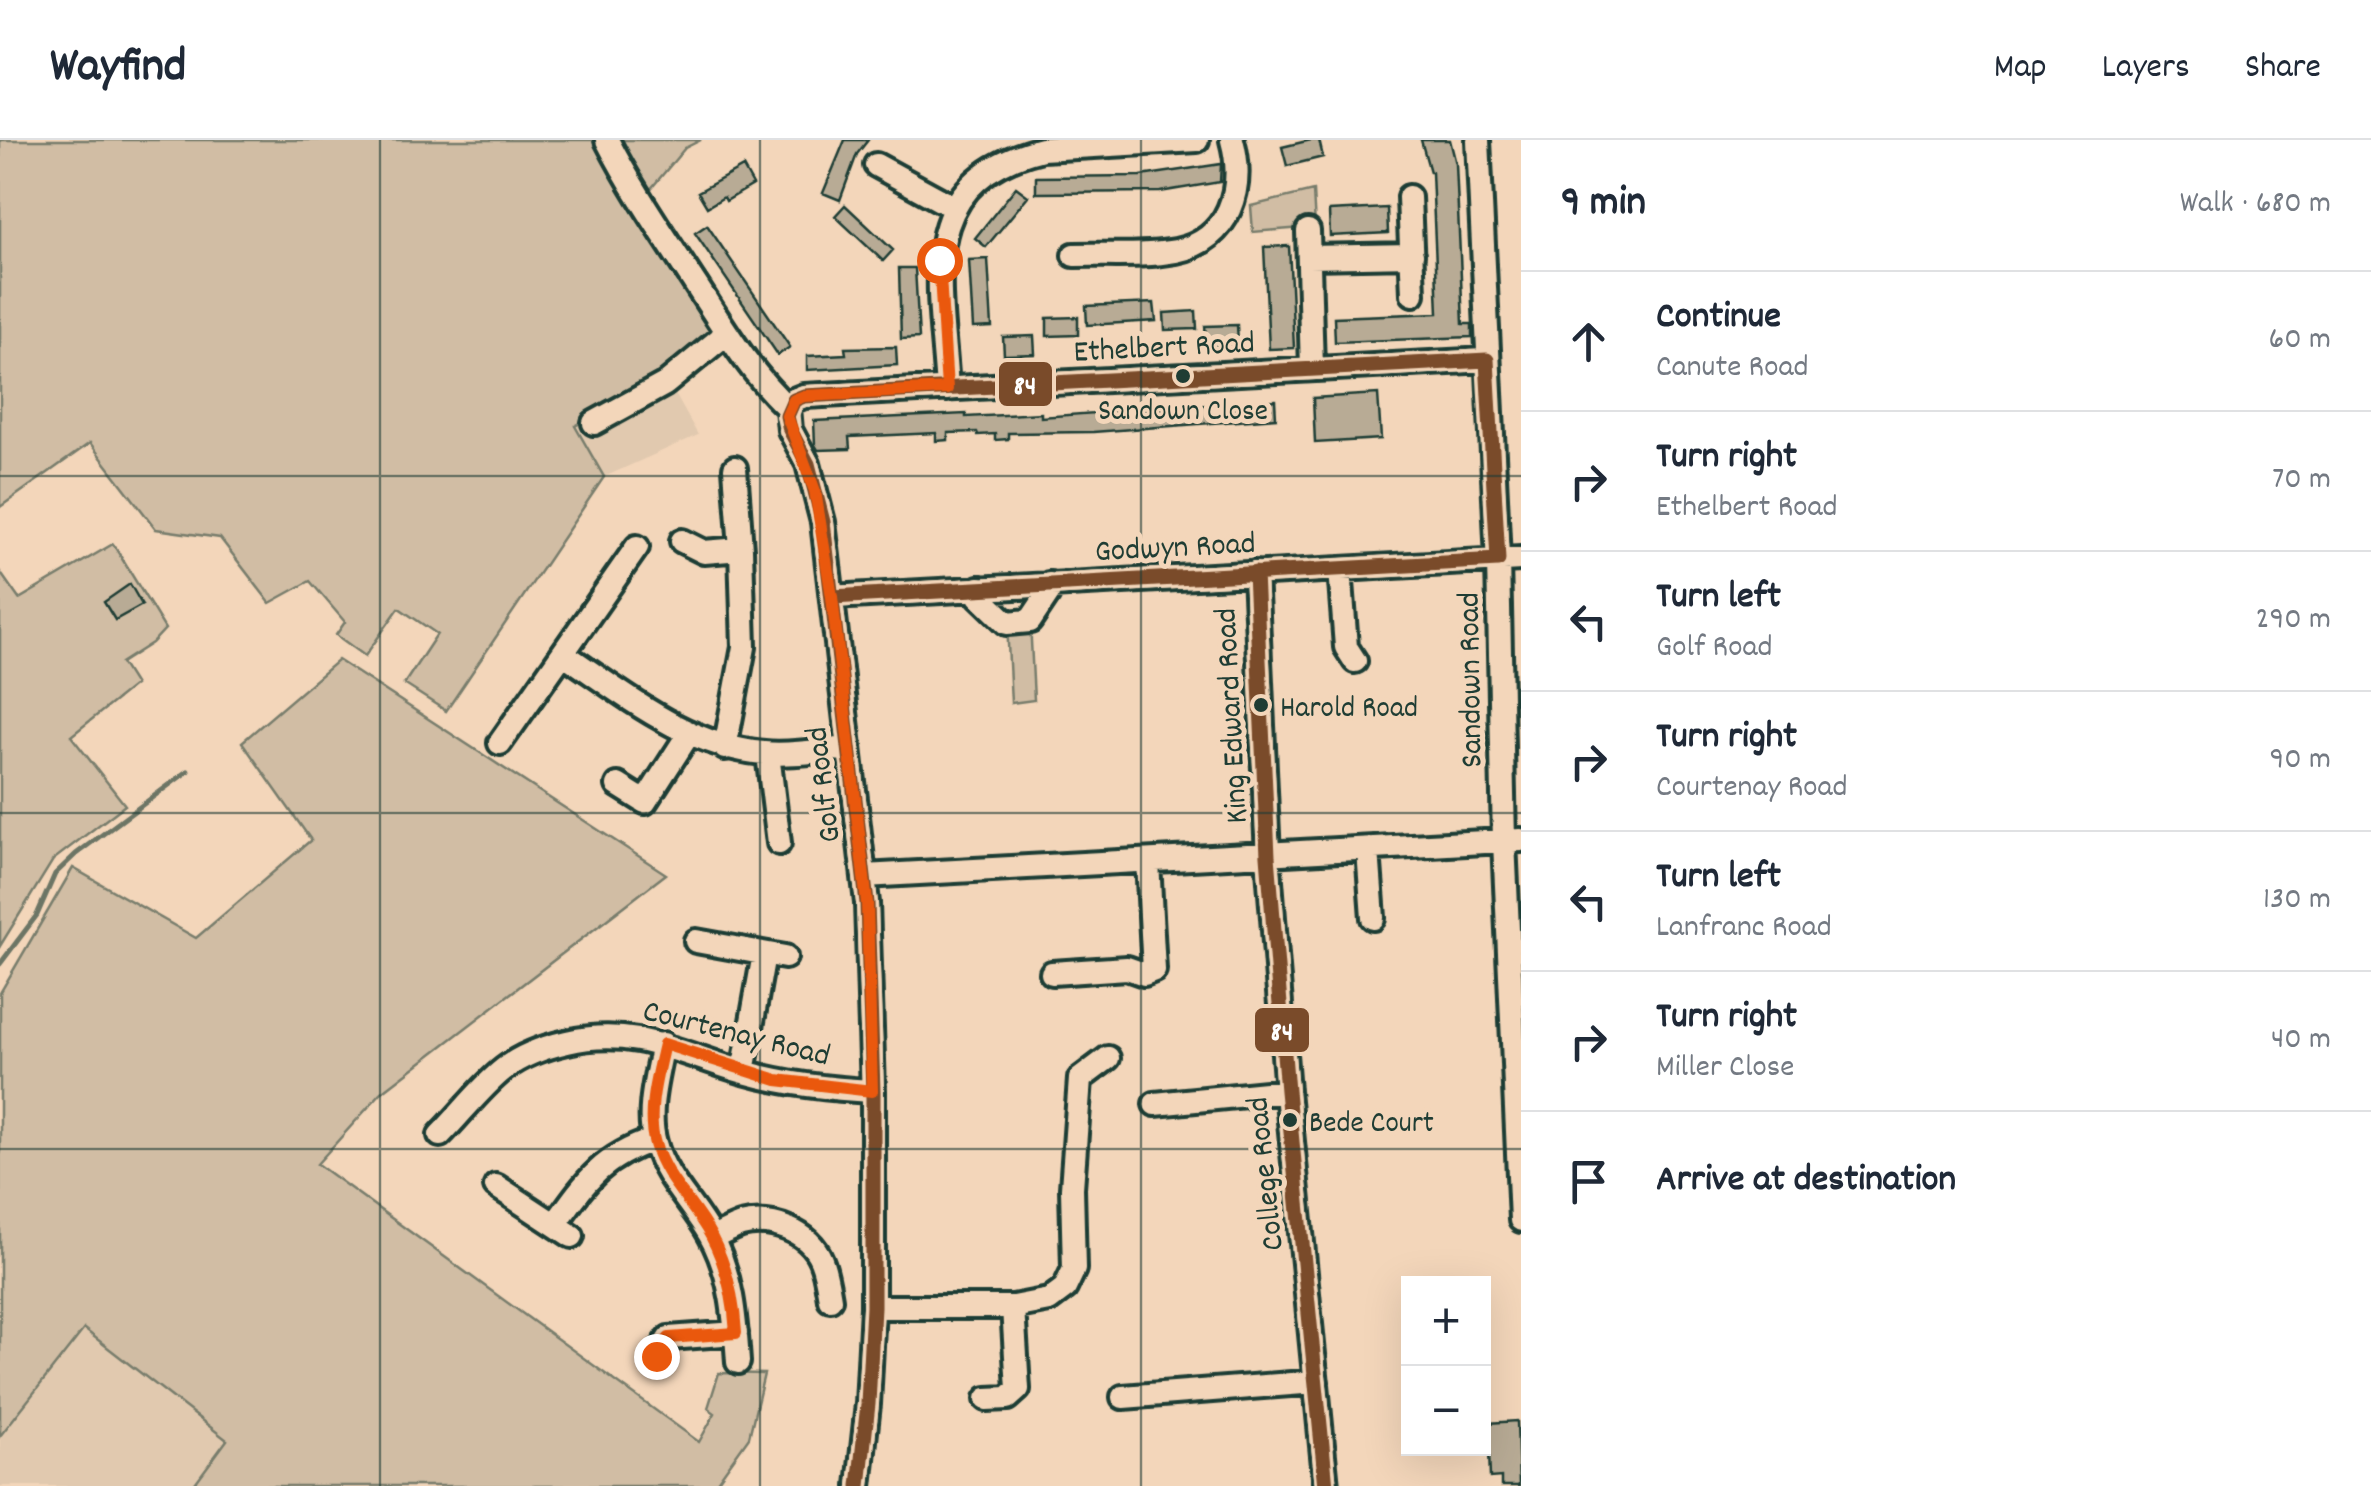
<!DOCTYPE html>
<meta charset="utf-8">
<style>
body{margin:0;font-family:Dekko,sans-serif;background:#f6f6f7;color:#1f2937}
.controls{position:absolute;right:30px;bottom:30px;display:grid;overflow:hidden;border-radius:0px;box-shadow:0 10px 40px #0002}
.controls button{width:90px;height:90px;display:grid;place-items:center;padding:0;border:0;border-bottom:2px solid #e0e1e3;background:#fff;color:#1f2937;font:50px sans-serif}
.stop{position:absolute;width:30px;height:30px;margin:-22px;border:8px solid #ea580c;border-radius:50%;background:#fff}
.stop.end{background:#ea580c;border-color:#fff;box-shadow:0 2px 10px #0008}
.list{margin:0;padding:0;list-style:none}
h2{display:flex;justify-content:space-between;align-items:center;height:130px;margin:0;padding:0 40px;font-size:42px}
h2 small{font-size:32px;font-weight:400;color:#747a83}
.list li{display:grid;grid-template-columns:65px 1fr auto;gap:30px;align-items:center;box-sizing:border-box;height:140px;padding:0 40px;border-top:2px solid #e0e1e3}
.list b{display:block;font-size:38px;white-space:nowrap}
.list p{margin:0;font-size:32px;white-space:nowrap;color:#747a83}
.list em{font-size:32px;font-style:normal;color:#747a83}
.icon{flex:none;width:55px;height:55px;fill:none;stroke:currentColor;stroke-width:2;stroke-linecap:round;stroke-linejoin:round}
.map{position:relative;flex:none;width:1521px;height:1346px;overflow:hidden}
header{display:flex;align-items:center;gap:60px;box-sizing:border-box;height:140px;padding:0 50px;background:#fff;border-bottom:2px solid #e0e1e3}
header strong{font-size:48px}
nav{display:flex;gap:55px;margin-inline-start:auto;font-size:35px}
main{display:flex}
aside{flex:1;background:#fff}
.map>svg:first-child{display:block}
.built{fill:#e1c9af}
.green{fill:#d1bda4;stroke:#787d6c;stroke-width:2.5}
.lines{fill:none;stroke-linecap:round;stroke-linejoin:round}
.stream{stroke:#6c7565;stroke-width:5}
.building{fill:#b8ab95;stroke:#1f3d34;stroke-width:2.5}
.minor-casing{stroke:#1f3d34;stroke-width:30}
.minor{stroke:#f3d6ba;stroke-width:22}
.bus-1-casing{stroke:#f3d6ba;stroke-width:22}
.bus-1{stroke:#7a4b2a;stroke-width:15}
.route{stroke:#ea580c;stroke-width:12}
.grid{fill:none;stroke:#1f3d34;stroke-width:2.5;stroke-opacity:0.55}
.bus-dot{fill:#1f3d34;stroke:#f3d6ba;stroke-width:4}
.labels{text-anchor:middle;stroke-width:10;stroke-linejoin:round;paint-order:stroke}
.bus-label{font-size:30px;fill:#1f3d34;stroke:#f3d6ba;text-anchor:start}
.street-label{font-size:32px;fill:#1f3d34;stroke:#f3d6ba}
.line-badge{stroke:#f3d6ba;stroke-width:4}
.badge-label{font-size:28px;text-anchor:middle;font-weight:bold;fill:#fff}
</style>
<header>
<strong>Wayfind</strong>
<nav><a>Map</a><a>Layers</a><a>Share</a></nav>
</header>
<main>
<div class="map">
<svg width="1521" height="1346" viewBox="0 0 1521 1346">
<rect width="100%" height="100%" fill="#f3d6ba"/>
<filter id="ink" filterUnits="userSpaceOnUse"><feTurbulence type="fractalNoise" baseFrequency=".01" numOctaves="2"/><feDisplacementMap in="SourceGraphic" scale="20" xChannelSelector="R" yChannelSelector="G"/><feConvolveMatrix kernelMatrix="1 2 1 2 8 2 1 2 1" color-interpolation-filters="sRGB"/></filter>
<g filter="url(#ink)">
<path class="built" d="M665,236l33,59 -94,42 -30,-51z
M84,1189l143,111 -34,46h-193v-50z"/>
<path class="green" d="M0,0h601l57,109 60,82 -53,45 -90,50 29,51 -158,234 -42,-27 33,-50 -38,-26 -34,48 -29,-21 9,-13 -35,-41 -40,22 -50,-65 -64,-9 -66,-86 -90,64z
M613,0h88l-16,8 -36,43 -9,-4z
M1313,51l2,36 -62,5 -2,-26z
M113,404l52,85 -13,14 -31,20 14,22 -64,51 54,69 -72,55 -53,86v-374l19,27z
M1030,481l4,79 -23,3 -4,-80z
M338,520l328,214 -285,219 -64,71 382,278 16,-29 -7,-5 11,-35 45,1 -15,63 -35,49h-521l34,-46 -143,-111 -84,107v-443l73,-125 123,70 115,-98 -69,-98z"/>
<g class="lines">
<path class="stream" d="M0,824l37,-49 18,-41 21,-20 112,-83"/>
</g>
<path class="building" d="M845,0h23l-11,14 -17,46 -17,-7z
M1311,0h8l4,17 -36,9 -5,-19z
M1421,0h29l6,24 7,160h9v13l-137,5 -1,-25 104,-4 -6,-141h-2z
M1221,24l-1,18 -60,10 -124,1v-16l105,-1z
M743,27l10,18 -27,16 -2,-4 -17,10 -9,-15z
M1016,47l12,9 -42,51 -11,-9z
M845,65l48,45 -10,11 -48,-45z
M1387,68l1,25 -58,3 -1,-25z
M707,85l83,122 -12,8 -83,-122z
M1289,106l5,102 -25,1 -5,-102z
M988,119l4,68 -19,1 -4,-68z
M899,128h16l4,70 -18,1z
M1154,163l2,18 -69,4 -1,-19z
M1196,171l1,18 -32,1 -1,-17z
M1078,177v18l-31,1v-18z
M1237,185l1,18 -31,2 -2,-19z
M1034,196l1,18 -31,1 -1,-18z
M896,207l1,18 -90,5v-14l39,-2 -1,-6z
M1378,254l3,45 -66,4 -2,-45z
M1275,260l1,18 -183,14 -85,1v6l-13,1v-6l-17,1 -1,-3 -29,1v7l-12,1v-8l-87,4 1,12 -32,1 -3,-5 -1,-24 152,-7v3l75,-4v4z
M130,444l12,21 -27,15 -11,-18z
M1517,1281l2,65h-18v-9l-11,1 -2,-55z"/>
<g class="lines">
<g class="minor-casing">
<path id="minor" d="M607,0c26,51 58,97 89,145 28,43 54,88 92,123l2,22 18,34 15,58 44,381 6,188v216l-5,97 -9,82
M1478,0l20,420 6,281 17,379
M876,25l77,42
M1409,57l4,97
M1308,91l4,138
M1074,115c33,-1 70,2 102,-4 54,-11 69,-63 56,-111
M1309,117l103,-2
M947,249c-6,-103 -36,-208 95,-240l155,-9
M788,268l6,-8 10,-4 683,-36
M594,283l71,-39 62,-51
M682,401l22,11 37,-3
M1340,429l6,78 9,14
M1255,433l13,283 19,235 39,395
M979,448v8l28,27 23,-2 18,-27 1,-10
M832,457l689,-38
M564,514c62,42 122,92 200,99 27,3 58,-3 85,-5
M500,603l137,-196
M725,608l19,-101 -3,-98 -6,-81
M768,614l11,89
M618,645l27,17 43,-67
M1368,710l5,68
M864,736l657,-36
M696,801l89,16
M1052,833l75,-5 17,6 10,-4 -6,-108
M663,904c-6,31 -17,68 -8,99 9,35 38,61 55,92 22,39 25,83 28,127
M743,932l21,-118
M1155,964l132,-13
M440,995c21,-21 41,-48 64,-66 18,-14 41,-22 63,-27 68,-16 114,12 177,30 42,12 85,17 129,19
M496,1046l76,50
M556,1083c30,-42 46,-66 97,-83
M712,1098c10,-4 20,-10 29,-13 30,-8 68,6 80,35 5,12 7,27 9,39
M873,1167h140l36,-7 16,-12 9,-19 -2,-81 8,-109 28,-21
M657,1216l12,-18 67,-5
M1123,1257l193,-15
M987,1259l21,-1 10,-9 -5,-82"/>
</g>
<use href="#minor" class="minor"/>
<g class="bus-1-casing">
<path id="bus-1" d="M1255,433l13,283 19,235 39,395
M832,457l666,-37 -11,-200 -683,36 -10,4 -7,16 3,14 18,34 15,58 44,381 6,188v216l-5,97 -9,82"/>
</g>
<use href="#bus-1" class="bus-1"/>
</g>
</g>
<g class="lines" filter="url(#ink)">
<path class="route" d="M656,1216l13,-18 67,-5c-2,-33 -9,-67 -25,-97 -17,-32 -46,-57 -56,-92 -9,-31 2,-69 9,-100l113,36 95,11 -5,-188 -35,-306 -17,-106 -28,-75 7,-16 10,-4 143,-7 -8,-129"/>
</g>
<path class="grid" d="M380,0v1346M760,0v1346M1141,0v1346M0,336h1521M0,673h1521M0,1009h1521"/>
<g class="bus-dot">
<circle cx="1183" cy="236" r="9"/>
<circle cx="1261" cy="565" r="9"/>
<circle cx="1290" cy="980" r="9"/>
</g>
<g class="labels">
<g class="bus-label">
<text x="1183" y="279" text-anchor="middle">Sandown Close</text>
<text x="1280" y="576">Harold Road</text>
<text x="1309" y="991">Bede Court</text>
</g>
<g class="street-label">
<text transform="translate(1164 205) rotate(-3)" y="11">Ethelbert Road</text>
<text transform="translate(1175 405) rotate(-3)" y="11">Godwyn Road</text>
<text transform="translate(1468 540) rotate(-91)" y="11">Sandown Road</text>
<text transform="translate(1229 576) rotate(-93)" y="11">King Edward Road</text>
<text transform="translate(821 645) rotate(-97)" y="11">Golf Road</text>
<text transform="translate(737 891) rotate(14)" y="11">Courtenay Road</text>
<text transform="translate(1263 1034) rotate(-96)" y="11">College Road</text>
</g>
</g>
<g class="line-badge">
<rect x="997" y="220" width="57" height="48" rx="10" fill="#7a4b2a"/>
<rect x="1253" y="866" width="58" height="48" rx="10" fill="#7a4b2a"/>
</g>
<g class="badge-label">
<text x="1025" y="254">84</text>
<text x="1282" y="900">84</text>
</g>
</svg>
<div class="controls">
<button>+</button>
<button>−</button>
</div>
<div class="stop" style="left:939px;top:120px"></div>
<div class="stop end" style="left:656px;top:1216px"></div>
</div>
<aside>
<h2>9 min<small>Walk · 680 m</small></h2>
<ul class="list">
<li><svg class="icon" aria-label="ahead" viewBox="0 0 24 24"><path d="M12 20V5M6 11l6-6 6 6"/></svg><div><b>Continue</b><p>Canute Road</p></div><em>60 m</em></li>
<li><svg class="icon" aria-label="right" viewBox="0 0 24 24"><path d="M7 20v-9h11M14 6l5 5-5 5"/></svg><div><b>Turn right</b><p>Ethelbert Road</p></div><em>70 m</em></li>
<li><svg class="icon" aria-label="left" viewBox="0 0 24 24"><path d="M17 20v-9H6M10 6l-5 5 5 5"/></svg><div><b>Turn left</b><p>Golf Road</p></div><em>290 m</em></li>
<li><svg class="icon" aria-label="right" viewBox="0 0 24 24"><path d="M7 20v-9h11M14 6l5 5-5 5"/></svg><div><b>Turn right</b><p>Courtenay Road</p></div><em>90 m</em></li>
<li><svg class="icon" aria-label="left" viewBox="0 0 24 24"><path d="M17 20v-9H6M10 6l-5 5 5 5"/></svg><div><b>Turn left</b><p>Lanfranc Road</p></div><em>130 m</em></li>
<li><svg class="icon" aria-label="right" viewBox="0 0 24 24"><path d="M7 20v-9h11M14 6l5 5-5 5"/></svg><div><b>Turn right</b><p>Miller Close</p></div><em>40 m</em></li>
<li><svg class="icon" aria-label="arrive" viewBox="0 0 24 24"><path d="M6 21V4h12l-3 4 3 4H6"/></svg><div><b>Arrive at destination</b></div></li>
</ul>
</aside>
</main>
